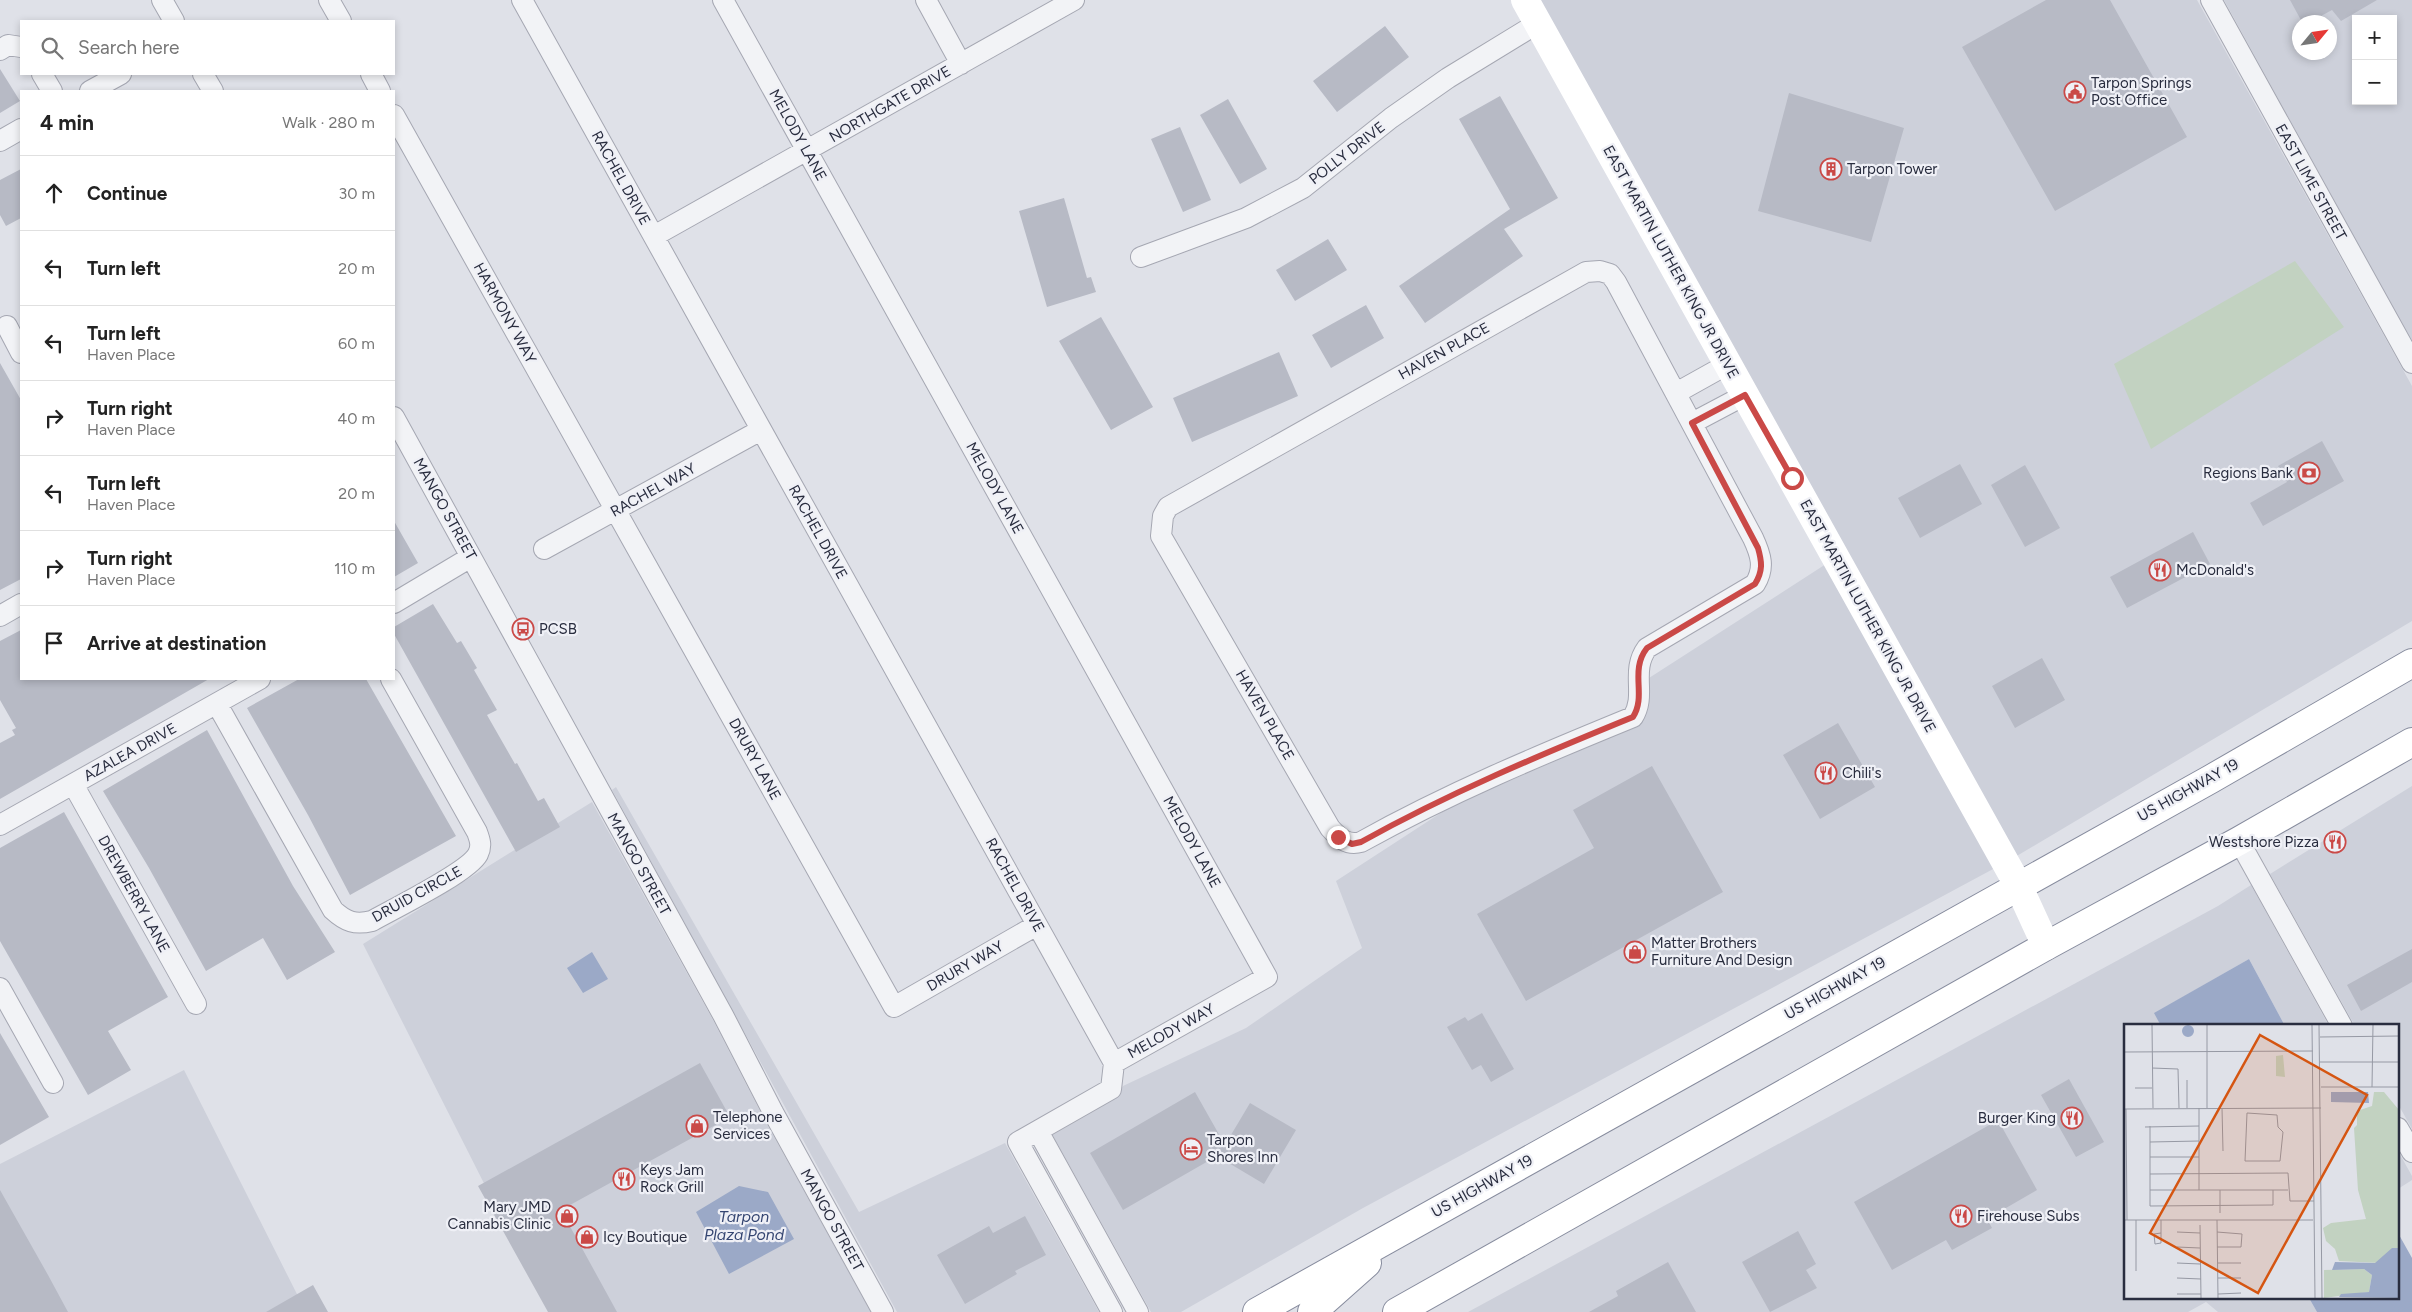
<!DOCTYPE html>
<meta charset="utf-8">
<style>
body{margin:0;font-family:Figtree,sans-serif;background:#f6f6f6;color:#222}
.controls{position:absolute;right:15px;top:15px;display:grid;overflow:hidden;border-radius:0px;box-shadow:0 2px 8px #0003}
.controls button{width:45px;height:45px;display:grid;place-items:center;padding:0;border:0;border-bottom:1px solid #e0e0e0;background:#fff;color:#222;font:25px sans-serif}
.compass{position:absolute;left:2292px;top:15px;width:45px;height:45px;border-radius:50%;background:#fff;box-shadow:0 2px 8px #0003;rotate:61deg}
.stop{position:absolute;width:15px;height:15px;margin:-11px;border:4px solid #ca4947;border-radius:50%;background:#fff}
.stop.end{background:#ca4947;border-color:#fff;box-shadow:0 1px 5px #0008}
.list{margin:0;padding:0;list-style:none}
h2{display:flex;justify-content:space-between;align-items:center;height:65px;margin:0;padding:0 20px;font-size:21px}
h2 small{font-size:16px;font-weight:400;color:#767676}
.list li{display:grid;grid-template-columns:32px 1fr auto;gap:15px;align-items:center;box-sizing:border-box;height:75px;padding:0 20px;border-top:1px solid #e0e0e0}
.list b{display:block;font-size:19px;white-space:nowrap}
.list p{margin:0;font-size:16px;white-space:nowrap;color:#767676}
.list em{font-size:16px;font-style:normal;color:#767676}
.icon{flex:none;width:28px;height:28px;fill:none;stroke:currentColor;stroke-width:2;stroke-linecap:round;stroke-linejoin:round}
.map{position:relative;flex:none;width:2412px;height:1312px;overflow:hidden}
.search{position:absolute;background:#fff;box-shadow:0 2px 8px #0003;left:20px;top:20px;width:375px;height:55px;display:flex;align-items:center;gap:12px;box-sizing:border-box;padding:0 18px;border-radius:0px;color:#767676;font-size:19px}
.panel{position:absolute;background:#fff;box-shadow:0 2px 8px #0003;left:20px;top:90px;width:375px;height:590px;border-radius:0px}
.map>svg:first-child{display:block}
.built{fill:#cdd0da;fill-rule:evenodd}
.green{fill:#c2d2c1}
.water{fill:#9ba9c7}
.building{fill:#b7bac5}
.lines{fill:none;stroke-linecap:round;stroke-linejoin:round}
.street-casing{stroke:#a5a7b2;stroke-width:22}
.highway-casing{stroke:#878c9e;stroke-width:30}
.street{stroke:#f2f3f6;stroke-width:20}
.secondary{stroke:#fff;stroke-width:28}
.highway{stroke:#fff;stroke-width:28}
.route{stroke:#ca4947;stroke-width:6}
.labels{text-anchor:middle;stroke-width:4.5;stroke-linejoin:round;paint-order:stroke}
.poi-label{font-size:15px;fill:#292d3f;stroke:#eff0f6;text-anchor:start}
.street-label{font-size:15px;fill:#292d3f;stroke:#eff0f6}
.water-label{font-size:16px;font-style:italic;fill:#344571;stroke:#eff0f6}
.inset-road{fill:none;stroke:#9699a4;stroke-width:1}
.view{fill:#d55511;fill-opacity:0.15;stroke:#d55511;stroke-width:2.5}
.inset-edge{fill:none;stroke:#292d3f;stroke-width:2.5}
</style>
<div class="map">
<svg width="2412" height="1312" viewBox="0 0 2412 1312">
<rect width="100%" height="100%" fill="#dfe1e8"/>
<path class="built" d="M1539,0h658l215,386v235l-397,236z
M2224,0h188v340l-15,-25zM2356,19h37v82h-37zM2300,22h30v30h-30z
M1826,564l169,304 -632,340 -182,104h-30l-99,-178 64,-36 7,-12 123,-58 116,-80 -26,-67 117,-76 183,-79 6,-4 6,-12 1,-32z
M2412,786v343l-14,-25v-78h-43l-85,-152z
M616,787l243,425 146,-69 94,169h-202l-285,-522z
M592,802l121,218 50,97 108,195h-322l-186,-368z
M2251,885l78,141h-44l-36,-67 -94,54 6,13h-35v272h183l8,14h-99l-12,-10 -18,10h-720l750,-406z
M184,1070l122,242h-306v-148z
M2398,1151l14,25v4l-14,9z"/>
<path class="green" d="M2295,261l49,66 -193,122 -37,-85z"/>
<path class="water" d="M592,952l16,27 -25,14 -16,-25z
M2249,959l36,67h-124l-7,-13z
M739,1186l29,6 26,47 -65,35 -33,-62z
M2398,1233l14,25v54h-95l-8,-14h89z"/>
<path class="building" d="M2046,0h64l77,137 -132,74 -93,-164z
M2290,0h87l-36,21 -9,-11 -22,12h-8z
M1385,26l24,31 -72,55 -24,-31z
M0,69l20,32 -20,12z
M1789,93l115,35 -33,114 -113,-31z
M1500,96l58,102 -54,31 19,27 -98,67 -26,-37 111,-77 -51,-90z
M1228,99l39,70 -27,15 -40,-69z
M1180,127l31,73 -28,12 -32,-73z
M21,169v49l-15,8 -6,-11v-35z
M1064,198l23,80 4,-1 5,15 -49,15 -28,-96z
M1328,239l19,31 -52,31 -19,-31z
M1366,305l18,33 -53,30 -19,-33z
M1101,317l52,90 -42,23 -52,-89z
M1279,352l19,44 -106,46 -19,-44z
M0,363l21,37v179l-21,11z
M2322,441l22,40 -81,45 -13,-23 37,-21 -9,-16z
M1960,464l22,40 -62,34 -22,-40z
M2025,465l35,63 -35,19 -34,-62z
M394,521l24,42 -24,14z
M2193,532l17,32 -83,44 -17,-31z
M433,604l24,39 4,-2 16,27 -3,2 23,40 -10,5 28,49 2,-1 21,38 6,-3 16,29 -44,25 -122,-218v-7z
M21,630v49h188l-209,120v-56l15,-8 -3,-5 4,-2 -16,-28v-59z
M2042,658l23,42 -50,28 -23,-42z
M299,679h67l90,157 -106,59 -42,-80 -61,-107z
M1838,723l37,64 -55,32 -37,-64z
M207,730l86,156 42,66 -48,28 -24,-42 -57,33 -57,-103 -46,-77z
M1652,766l71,126 -197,109 -49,-87 117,-66 -21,-38z
M64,812l104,185 -60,34 23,39 -43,25 -88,-154v-93z
M2412,949v33l-51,29 -14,-26z
M1482,1013l32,56 -23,13 -10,-17 -9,5 -25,-43 18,-10 3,4z
M0,1033l49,84 -49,28z
M700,1063l30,54 -169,93 56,102h-69l-70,-126z
M2069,1079l35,63 -28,15 -35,-62z
M1195,1092l30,53 25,-42 46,27 -32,54 -47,-28 -94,54 -33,-57z
M1998,1120l39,70 -50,29 5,9 -40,22 -6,-10 -54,30 -38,-68z
M0,1190l48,85 20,37h-68z
M1025,1216l21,39 -31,16 2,3 -52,30 -28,-49 52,-29 4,7z
M1798,1231l18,33 -10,6 11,18 -47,24 -28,-50z
M1668,1262l28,50h-107l29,-16 -2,-5z
M313,1285l15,27h-62z"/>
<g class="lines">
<g class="street-casing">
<path id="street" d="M162,0l12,21
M329,0l12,21
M522,0l592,1063
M723,0l544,977 -153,86
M926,0l35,64
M2211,0l201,363
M0,50l8,-5 13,2
M42,74l10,17
M203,74l10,17
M371,74l9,17
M90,91l31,-17
M394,115l500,892 143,-82
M0,141l21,-12
M654,236l420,-236
M1141,257l105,-39 57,-30 88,-70 57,-40 90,-55
M1600,271l10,3 6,8 137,256c8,17 12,30 2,46l-108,64c-17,23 0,47 -14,69 -93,38 -184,76 -272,125 -14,4 -22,-4 -31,-14l-169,-292 2,-20 5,-9 418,-235z
M7,326l14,27
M1676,393l52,-29
M394,417l329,598 50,97 110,200
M1692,423l53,-28
M544,549l217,-119
M394,603l77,-46
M0,616l21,-12
M217,704l116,206c13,12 22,15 39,11 21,-12 97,-49 106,-67 4,-8 2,-14 -1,-22l-86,-153
M73,784l123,220
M0,825l260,-146
M2239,841l103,185
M0,988l53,95
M2398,1128l14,24
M1038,1131l100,181
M1112,1312l-94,-170 93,-53 3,-26"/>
</g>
<g class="highway-casing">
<path id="highway" d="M1257,1312l954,-533 201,-116
M1312,1312l55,-49
M1397,1312l649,-366 193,-105 173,-99"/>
</g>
<use href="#street" class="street"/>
<path class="secondary" d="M1525,0l493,885 28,61"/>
<use href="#highway" class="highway"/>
</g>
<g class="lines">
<path class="route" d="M1338,837l14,7 9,-2c88,-49 179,-87 272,-125 14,-22 -4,-46 14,-69l108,-64c8,-13 7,-22 3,-36l-66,-125 53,-28 47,83"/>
</g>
<defs>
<g id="civic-ring" transform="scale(1.125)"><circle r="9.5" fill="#eff0f6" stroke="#ca4947" stroke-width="1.5"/><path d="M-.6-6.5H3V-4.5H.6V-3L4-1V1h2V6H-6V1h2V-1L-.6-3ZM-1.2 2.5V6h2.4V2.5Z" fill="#ca4947"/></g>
<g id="building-ring" transform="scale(1.125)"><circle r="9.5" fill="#eff0f6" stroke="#ca4947" stroke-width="1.5"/><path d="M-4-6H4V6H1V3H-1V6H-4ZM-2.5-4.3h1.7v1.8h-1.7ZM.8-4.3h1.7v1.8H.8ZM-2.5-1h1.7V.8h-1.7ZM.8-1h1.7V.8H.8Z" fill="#ca4947"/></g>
<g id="bank-ring" transform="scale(1.125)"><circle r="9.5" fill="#eff0f6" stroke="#ca4947" stroke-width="1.5"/><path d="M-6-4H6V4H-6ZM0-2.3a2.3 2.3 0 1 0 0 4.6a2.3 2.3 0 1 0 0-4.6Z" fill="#ca4947"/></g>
<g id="restaurant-ring" transform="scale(1.125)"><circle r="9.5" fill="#eff0f6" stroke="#ca4947" stroke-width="1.5"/><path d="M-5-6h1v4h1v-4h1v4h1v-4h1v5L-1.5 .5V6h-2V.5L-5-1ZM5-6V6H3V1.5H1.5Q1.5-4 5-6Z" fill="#ca4947"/></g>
<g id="bus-ring" transform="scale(1.125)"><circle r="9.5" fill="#eff0f6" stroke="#ca4947" stroke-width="1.5"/><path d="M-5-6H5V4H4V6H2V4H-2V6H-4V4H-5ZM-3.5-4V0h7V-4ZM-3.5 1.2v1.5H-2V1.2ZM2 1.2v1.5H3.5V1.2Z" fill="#ca4947"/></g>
<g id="shop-ring" transform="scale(1.125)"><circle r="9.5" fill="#eff0f6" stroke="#ca4947" stroke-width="1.5"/><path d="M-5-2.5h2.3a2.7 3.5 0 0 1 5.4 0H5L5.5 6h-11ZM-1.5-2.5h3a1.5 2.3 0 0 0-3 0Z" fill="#ca4947"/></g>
<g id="hotel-ring" transform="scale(1.125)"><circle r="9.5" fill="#eff0f6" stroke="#ca4947" stroke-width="1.5"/><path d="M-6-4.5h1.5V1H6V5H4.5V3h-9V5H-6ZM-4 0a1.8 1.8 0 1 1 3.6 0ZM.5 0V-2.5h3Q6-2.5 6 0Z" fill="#ca4947"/></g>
</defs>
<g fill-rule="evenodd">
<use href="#civic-ring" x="2075" y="92"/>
<use href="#building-ring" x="1831" y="169"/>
<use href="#bank-ring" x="2309" y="473"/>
<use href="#restaurant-ring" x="2160" y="570"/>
<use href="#bus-ring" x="523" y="629"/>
<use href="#restaurant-ring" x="1826" y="773"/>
<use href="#restaurant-ring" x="2335" y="842"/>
<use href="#shop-ring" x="1635" y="952"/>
<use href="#restaurant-ring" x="2072" y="1118"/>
<use href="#shop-ring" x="697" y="1126"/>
<use href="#hotel-ring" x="1191" y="1149"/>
<use href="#restaurant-ring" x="624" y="1179"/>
<use href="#shop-ring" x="567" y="1216"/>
<use href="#restaurant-ring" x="1961" y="1216"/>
<use href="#shop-ring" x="587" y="1237"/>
</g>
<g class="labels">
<g class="poi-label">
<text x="2091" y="88">Tarpon Springs<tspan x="2091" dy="17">Post Office</tspan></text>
<text x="1847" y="174">Tarpon Tower</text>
<text x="2293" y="478" text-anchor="end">Regions Bank</text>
<text x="2176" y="575">McDonald's</text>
<text x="539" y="634">PCSB</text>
<text x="1842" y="778">Chili's</text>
<text x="2319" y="847" text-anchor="end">Westshore Pizza</text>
<text x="1651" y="948">Matter Brothers<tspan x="1651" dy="17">Furniture And Design</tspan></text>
<text x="713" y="1122">Telephone<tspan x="713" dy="17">Services</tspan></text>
<text x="2056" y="1123" text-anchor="end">Burger King</text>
<text x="1207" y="1145">Tarpon<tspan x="1207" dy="17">Shores Inn</tspan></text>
<text x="640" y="1175">Keys Jam<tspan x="640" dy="17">Rock Grill</tspan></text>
<text x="551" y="1212" text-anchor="end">Mary JMD<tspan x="551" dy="17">Cannabis Clinic</tspan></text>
<text x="1977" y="1221">Firehouse Subs</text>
<text x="603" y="1242">Icy Boutique</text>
</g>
<g class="street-label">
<text transform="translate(890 104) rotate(-30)" y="5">NORTHGATE DRIVE</text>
<text transform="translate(798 135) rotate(61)" y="5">MELODY LANE</text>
<text transform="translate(1347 153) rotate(-38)" y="5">POLLY DRIVE</text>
<text transform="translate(621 178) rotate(61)" y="5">RACHEL DRIVE</text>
<text transform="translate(2311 182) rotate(61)" y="5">EAST LIME STREET</text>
<text transform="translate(1671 262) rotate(61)" y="5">EAST MARTIN LUTHER KING JR DRIVE</text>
<text transform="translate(505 313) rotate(61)" y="5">HARMONY WAY</text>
<text transform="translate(1444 351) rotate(-29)" y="5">HAVEN PLACE</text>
<text transform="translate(995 488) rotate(61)" y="5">MELODY LANE</text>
<text transform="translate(653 490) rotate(-29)" y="5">RACHEL WAY</text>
<text transform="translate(445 509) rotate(61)" y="5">MANGO STREET</text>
<text transform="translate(818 532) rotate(61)" y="5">RACHEL DRIVE</text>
<text transform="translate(1868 616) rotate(61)" y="5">EAST MARTIN LUTHER KING JR DRIVE</text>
<text transform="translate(1265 715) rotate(60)" y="5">HAVEN PLACE</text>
<text transform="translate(130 752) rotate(-29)" y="5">AZALEA DRIVE</text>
<text transform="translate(755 759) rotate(61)" y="5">DRURY LANE</text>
<text transform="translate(2188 790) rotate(-29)" y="5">US HIGHWAY 19</text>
<text transform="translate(1192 842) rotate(61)" y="5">MELODY LANE</text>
<text transform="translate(639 864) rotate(61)" y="5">MANGO STREET</text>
<text transform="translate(1015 885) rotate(61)" y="5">RACHEL DRIVE</text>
<text transform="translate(134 894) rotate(61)" y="5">DREWBERRY LANE</text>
<text transform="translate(417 894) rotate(-29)" y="5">DRUID CIRCLE</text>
<text transform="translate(965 966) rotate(-30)" y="5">DRURY WAY</text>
<text transform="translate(1835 988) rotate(-29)" y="5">US HIGHWAY 19</text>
<text transform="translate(1171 1031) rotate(-29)" y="5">MELODY WAY</text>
<text transform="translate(1482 1186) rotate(-29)" y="5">US HIGHWAY 19</text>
<text transform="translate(832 1220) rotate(61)" y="5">MANGO STREET</text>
</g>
<g class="water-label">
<text x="744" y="1222">Tarpon<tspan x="744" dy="18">Plaza Pond</tspan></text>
</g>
</g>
<g transform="translate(2124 1024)">
<rect width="275" height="275" fill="#dfe1e8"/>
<path d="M159,31l2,22 -9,-1v-20zM250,68h10l15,18v138l-20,15 -40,-2 -4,-12 -9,-8 -3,-13 8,-5 35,-4 -8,-29 -4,-62 3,-3v-14l15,-5zM240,245l8,6 -3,17 -45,6v-28z" fill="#c2d2c1"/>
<path d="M58 7a6 6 0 1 1 12 0a6 6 0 1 1-12 0ZM207,68h37l1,11 -38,-1zM268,224h7v50l-60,-1 2,-3 28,-2 3,-17 -8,-6 -32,1 3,-8 40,1z" fill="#9ba9c7"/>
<path class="inset-road" d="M28,1l1,83M188,1l3,273M195,1l3,273M196,13l79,-1M0,28l189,-1M196,38h79M28,44l26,1 1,39M63,56v28M197,63h78M248,63l1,-62M11,64h17M75,84v82M83,84v-83M98,84l1,43M0,85l197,-1M2,85l1,111M123,89l30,2 1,12 5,5 -3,29h-35zM26,102v80l123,-1v-15M21,103l54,-1M26,118l49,-1M26,133h49M26,150l138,-1 2,28h24M26,166h138M96,189v-23M0,196h189M12,196v51M37,196v23l-6,1 -1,-10 7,-1M93,196l1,78M76,201l1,73M53,208l23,1M93,208l25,2 -1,13h-24M53,223l23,1M53,239l23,1M94,239h23M53,254l24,1M94,254h23M53,270h24M94,270l23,-1"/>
<path class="view" d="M136,11l107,60 -109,198 -108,-60z"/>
<rect width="275" height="275" class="inset-edge"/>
</g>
</svg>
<div class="controls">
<button>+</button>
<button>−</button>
</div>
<svg class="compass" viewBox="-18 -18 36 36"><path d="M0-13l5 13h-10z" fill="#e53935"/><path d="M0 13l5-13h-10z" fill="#767676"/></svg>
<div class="stop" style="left:1792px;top:478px"></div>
<div class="stop end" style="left:1338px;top:837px"></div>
<div class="search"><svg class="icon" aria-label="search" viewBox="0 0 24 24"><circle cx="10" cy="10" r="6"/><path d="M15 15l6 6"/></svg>Search here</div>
<section class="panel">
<h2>4 min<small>Walk · 280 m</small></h2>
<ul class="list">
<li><svg class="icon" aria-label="ahead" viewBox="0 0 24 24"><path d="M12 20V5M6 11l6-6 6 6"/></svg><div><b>Continue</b></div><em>30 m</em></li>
<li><svg class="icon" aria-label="left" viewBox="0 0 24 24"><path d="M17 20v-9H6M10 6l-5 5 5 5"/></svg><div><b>Turn left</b></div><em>20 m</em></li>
<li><svg class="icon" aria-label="left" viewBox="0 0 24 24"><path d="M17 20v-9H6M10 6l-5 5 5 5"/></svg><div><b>Turn left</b><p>Haven Place</p></div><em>60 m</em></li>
<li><svg class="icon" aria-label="right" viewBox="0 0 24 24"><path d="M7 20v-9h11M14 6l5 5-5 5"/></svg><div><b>Turn right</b><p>Haven Place</p></div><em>40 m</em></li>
<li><svg class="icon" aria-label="left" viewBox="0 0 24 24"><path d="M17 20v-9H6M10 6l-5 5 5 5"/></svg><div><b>Turn left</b><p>Haven Place</p></div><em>20 m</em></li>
<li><svg class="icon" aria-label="right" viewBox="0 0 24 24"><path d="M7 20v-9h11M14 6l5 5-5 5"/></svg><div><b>Turn right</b><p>Haven Place</p></div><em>110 m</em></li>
<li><svg class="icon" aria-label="arrive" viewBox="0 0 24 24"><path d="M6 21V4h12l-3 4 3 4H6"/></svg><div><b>Arrive at destination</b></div></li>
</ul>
</section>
</div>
